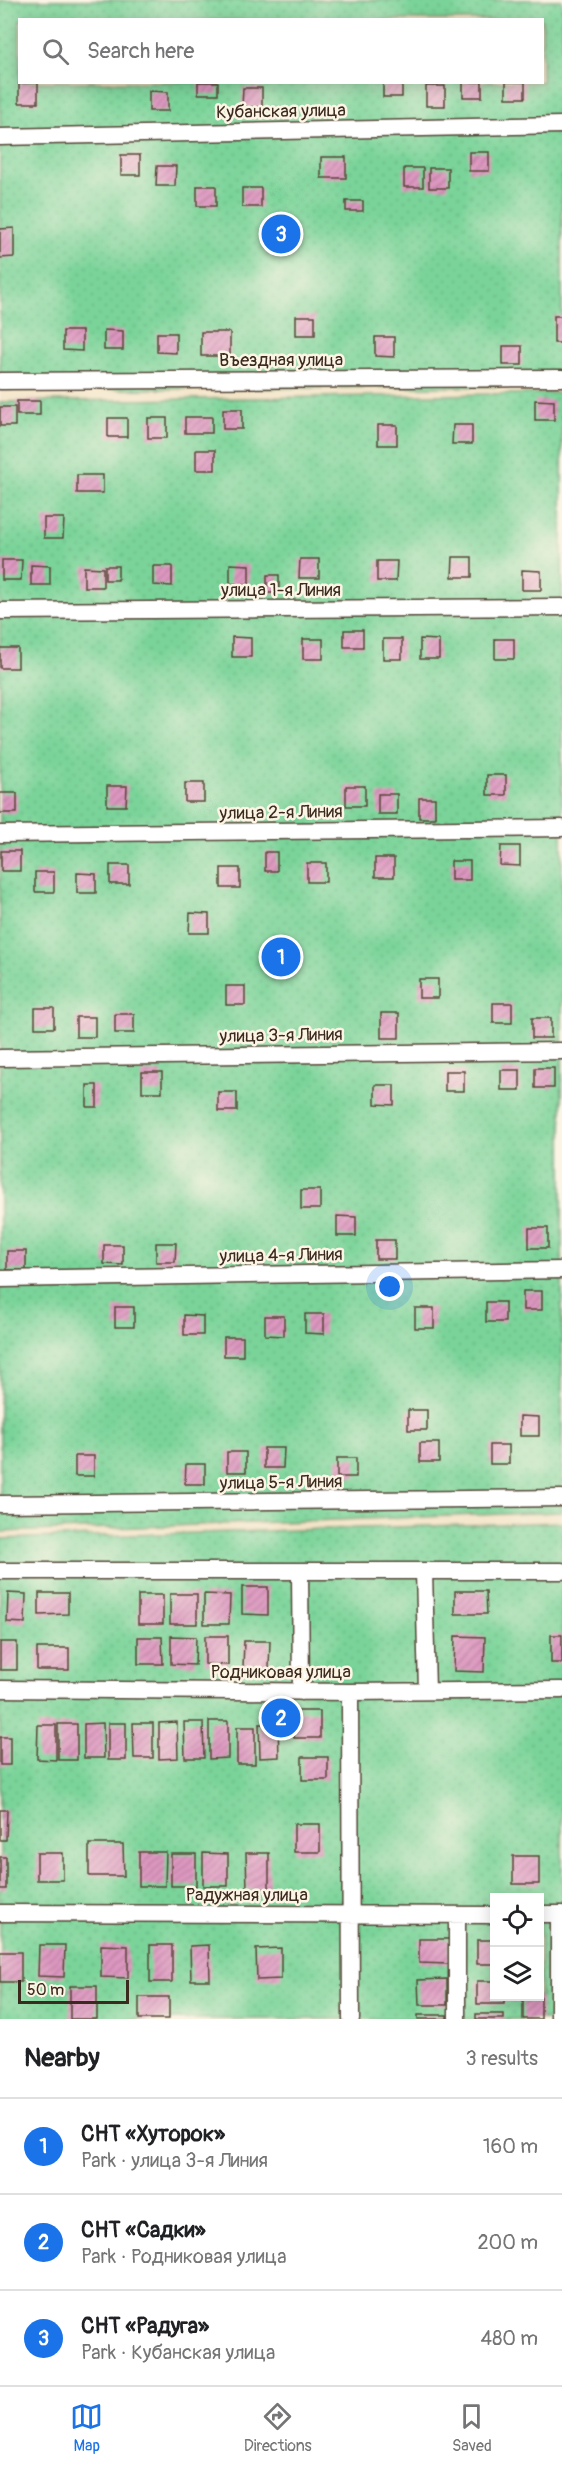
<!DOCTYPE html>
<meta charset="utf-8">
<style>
body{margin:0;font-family:Pangolin,sans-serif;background:#f6f6f6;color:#202124}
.controls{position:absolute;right:18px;bottom:18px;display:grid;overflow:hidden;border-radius:0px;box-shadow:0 3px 15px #0003}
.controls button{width:54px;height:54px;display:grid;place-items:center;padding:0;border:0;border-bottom:2px solid #e0e0e0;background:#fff;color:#202124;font:30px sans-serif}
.scale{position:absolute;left:18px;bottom:15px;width:111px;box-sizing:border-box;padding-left:6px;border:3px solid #3b2a1e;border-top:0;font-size:16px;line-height:21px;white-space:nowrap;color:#3b2a1e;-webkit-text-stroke:4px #fcf5e5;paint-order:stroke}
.you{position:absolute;left:390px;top:1287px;width:21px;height:21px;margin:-15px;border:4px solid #fff;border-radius:50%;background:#1a73e8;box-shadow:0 0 0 9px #1a73e833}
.badge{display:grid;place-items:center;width:39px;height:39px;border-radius:50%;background:#1a73e8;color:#fff;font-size:20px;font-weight:700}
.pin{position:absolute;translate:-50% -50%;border:3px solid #fff;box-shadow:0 2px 6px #0006}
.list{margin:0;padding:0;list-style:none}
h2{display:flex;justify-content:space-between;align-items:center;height:78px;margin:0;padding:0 24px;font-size:26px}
h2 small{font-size:20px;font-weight:400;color:#757577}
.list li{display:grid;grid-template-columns:39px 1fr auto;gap:18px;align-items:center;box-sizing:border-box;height:96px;padding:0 24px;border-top:2px solid #e0e0e0}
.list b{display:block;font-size:22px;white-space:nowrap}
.list p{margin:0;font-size:20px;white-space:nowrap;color:#757577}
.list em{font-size:20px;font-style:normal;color:#757577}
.icon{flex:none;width:33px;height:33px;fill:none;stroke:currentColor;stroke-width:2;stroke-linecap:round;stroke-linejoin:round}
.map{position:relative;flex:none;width:562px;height:2019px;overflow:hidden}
.search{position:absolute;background:#fff;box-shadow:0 3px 15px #0003;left:18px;right:18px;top:18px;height:66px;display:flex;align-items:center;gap:15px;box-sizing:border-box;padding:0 21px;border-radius:0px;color:#757577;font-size:22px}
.sheet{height:366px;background:#fff}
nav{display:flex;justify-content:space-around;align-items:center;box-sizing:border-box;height:84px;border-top:2px solid #e0e0e0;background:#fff;font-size:16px;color:#757577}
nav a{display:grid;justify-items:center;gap:3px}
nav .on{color:#1a73e8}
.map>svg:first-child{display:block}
.grass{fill:url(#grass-dots);stroke:#5a7f5c;stroke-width:1.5;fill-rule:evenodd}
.building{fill:url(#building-hatch)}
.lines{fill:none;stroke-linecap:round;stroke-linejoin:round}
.minor-casing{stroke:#574637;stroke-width:19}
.minor{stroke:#fff;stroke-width:16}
.labels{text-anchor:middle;stroke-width:5;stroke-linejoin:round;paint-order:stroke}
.street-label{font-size:18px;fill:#3b2a1e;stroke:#fcf5e5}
</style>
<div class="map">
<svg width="562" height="2019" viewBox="0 0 562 2019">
<defs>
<pattern id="grass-dots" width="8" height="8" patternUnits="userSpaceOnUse" patternTransform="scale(1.5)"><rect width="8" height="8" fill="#7ad49a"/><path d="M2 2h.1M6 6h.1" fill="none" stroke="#6ab684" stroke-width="1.8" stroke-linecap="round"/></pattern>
<pattern id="building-hatch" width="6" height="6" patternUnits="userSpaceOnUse" patternTransform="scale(1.5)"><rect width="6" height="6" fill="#de98c1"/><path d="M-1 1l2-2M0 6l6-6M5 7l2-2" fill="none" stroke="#b57c9c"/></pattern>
</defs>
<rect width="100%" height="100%" fill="#fcf5e5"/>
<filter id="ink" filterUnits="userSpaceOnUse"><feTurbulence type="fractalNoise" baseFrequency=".0167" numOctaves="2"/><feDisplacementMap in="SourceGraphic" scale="12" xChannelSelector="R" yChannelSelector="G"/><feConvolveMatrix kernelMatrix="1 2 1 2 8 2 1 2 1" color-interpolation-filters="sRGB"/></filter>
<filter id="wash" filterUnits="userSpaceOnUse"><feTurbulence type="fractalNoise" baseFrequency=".008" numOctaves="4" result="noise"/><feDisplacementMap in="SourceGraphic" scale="24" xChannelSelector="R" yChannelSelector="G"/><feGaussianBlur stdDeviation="1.35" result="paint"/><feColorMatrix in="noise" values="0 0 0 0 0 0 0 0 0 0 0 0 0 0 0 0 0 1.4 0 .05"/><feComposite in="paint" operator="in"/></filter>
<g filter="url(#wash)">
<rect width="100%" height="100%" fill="#f3e3c6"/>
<path class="grass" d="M0,0h562v386l-562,4zM20,20h522v62h-522z
M562,393v1119l-562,20v-1130z
M562,1522v497h-562v-480zM494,1898h46v98h-46z"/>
<g id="blocks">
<path class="building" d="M198,82h20v12h-20z
M383,82h19v15h-19z
M463,82h19v15h-19z
M506,82h19v16h-19z
M19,83h19v20h-19z
M426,86h19v20h-19z
M243,88h19v19h-20z
M149,91l19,1v19h-19z
M469,152h20v19h-20z
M121,155h19v20h-19z
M321,157h25v21h-25z
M157,166h19l-1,20h-19z
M404,168h19v19h-19z
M429,168h19v20h-19z
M197,186h19v20h-19z
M242,188h19v19h-19z
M346,201h17v10h-17z
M14,228v29l-14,1v-29z
M296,316h19v19h-19z
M554,316h8v27h-8z
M104,330l19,1v19h-19z
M63,331h19v20l-19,-1z
M201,332h29v24h-29z
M157,333h19v20l-19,-1z
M375,337h19v20l-19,-1z
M503,346h19v19h-19z
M535,400l19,1v19h-19z
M17,401h23v14h-23z
M0,407h15v19h-15z
M223,409h19v20h-19z
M185,417h27v16h-27z
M108,418h19v19h-19z
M148,418h19v20h-19z
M378,425h19v20h-19z
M453,425h19v19h-20z
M196,450h19v20h-19z
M77,475h26v18h-26z
M44,518h20l-1,20h-19z
M453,557h19v20h-20z
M300,559h19v19h-20z
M2,560h20l-1,20h-19z
M377,561h20l-1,20h-19z
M230,564l19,1v19h-19z
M31,565l19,1v19h-19z
M105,566h13v14h-13z
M153,566h19v20l-19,-1z
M84,567l19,1v19h-19z
M522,570l19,1v19h-19z
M267,575h12v18h-12z
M344,630h19v17h-19z
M232,637l19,1v19h-19z
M303,639h20v20h-20z
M383,639h19v20h-19z
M420,639l19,1v19h-19z
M495,639h19v20h-19z
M0,648h18v20h-18z
M487,775h19v20h-19z
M185,783h19v19h-19z
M107,786h20l-1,20h-19z
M346,786h19v20h-19z
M0,793h17v20h-17z
M378,794h19v20h-19z
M419,798h16v20h-16z
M501,846h19v20l-20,-1z
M1,851h19v20h-19z
M265,852h12v19h-12z
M375,858h19v19h-19z
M451,861h19v19h-19z
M307,863h19v19h-19z
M110,865h19v19h-19z
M221,868h19v20h-19z
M35,872h19v20h-19z
M77,873l19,1v19h-19z
M190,913l19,1v19h-20z
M419,979h19v19h-19z
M226,986h19v19h-19z
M493,1003h19v20h-19z
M35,1008h19v20h-19z
M381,1013h18v25h-18z
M115,1014h19v19h-19z
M76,1017h19v20h-19z
M532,1018h19v20h-19z
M535,1068h19v20h-19z
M501,1070h19v20h-19z
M445,1071h19v20h-19z
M142,1072h20v20h-20z
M87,1085h10v22h-10z
M375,1085h19v20l-19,-1z
M218,1092h19v19h-19z
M301,1190h19v19h-19z
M337,1216l19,1v19h-19z
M529,1228h19v20h-19z
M376,1240h19v19h-19z
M156,1243h20l-1,19h-19z
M104,1245h19v20l-19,-1z
M7,1251h19v19h-19z
M523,1291h19v19h-19z
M486,1302h19v20h-19z
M115,1307h19v20h-19z
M415,1308h19v20h-19z
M305,1314h19v20l-19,-1z
M184,1315l19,1v19h-19z
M265,1316h19v20l-19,-1z
M224,1337h19v19h-19z
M408,1410h19v20h-19z
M520,1416l19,1v19h-19z
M420,1443h19v19h-19z
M490,1445h19v19h-19z
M264,1448h20l-1,20h-19z
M227,1452h19v20h-19z
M75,1456h19v20h-19z
M337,1458h19v19h-19z
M186,1464h19v20h-20z
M242,1587h26v28l-26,-1z
M455,1591h31l1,23h-32z
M8,1593l18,1 -1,29 -18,-1z
M39,1593h29v21l-29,1z
M170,1594h27v30h-27z
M204,1594l26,1 -1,29h-25z
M138,1595h25v29h-25z
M551,1635h11v28h-11z
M171,1636l25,1 -1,28 -24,-1z
M205,1636h23v29l-23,-1z
M455,1636l30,1 -1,35 -30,-1z
M138,1637h24l1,27h-25z
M244,1641h26l-1,28 -26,-1z
M0,1642h17v28h-17z
M37,1648h32v22h-32z
M294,1711h26v27h-26z
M209,1721h19v37l-19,1z
M177,1722l1,36 -19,1v-36z
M184,1722h19l1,36h-19z
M103,1723l1,35h-20v-34z
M108,1723h18v37h-18z
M133,1723h20v35h-19z
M58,1724h19v36h-19z
M259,1724h19l1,33 -19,1z
M38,1725h18v35l-19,-1z
M237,1727h18v37h-18z
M0,1737h10v28h-10z
M302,1757h26v23h-26z
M0,1810h7l-1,30h-6z
M294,1824h26v28h-26z
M89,1844h34l1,32h-35z
M139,1852h27l-1,34h-26z
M37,1853h26v27h-26z
M203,1853l25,1v32h-25z
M246,1853h23v36l-22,1z
M171,1854h25v32h-25z
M513,1856h26v28h-26z
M0,1857h6v32h-6z
M419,1939h30v25l-30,-1z
M477,1940h17v24h-17z
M39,1945h26l-1,32 -26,-1z
M101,1945l27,1v32l-27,-1z
M150,1945h22v37h-22z
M209,1945l1,35h-19l-1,-34z
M281,1948v31l-24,1 -1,-31z
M0,1952h21v30h-21z
M447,1979v26h-28l-1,-25z
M477,1981h17v15h10v8h-27z
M70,1986h27v33h-27z
M139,1997h30v22h-30z
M523,1997h18v22h-18z
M476,2014h28v5h-28z
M418,2015h29v4h-29z"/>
</g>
</g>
<g filter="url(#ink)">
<use href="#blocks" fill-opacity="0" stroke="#574637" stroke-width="1.5"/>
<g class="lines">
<g class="minor-casing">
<path id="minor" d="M0,137l562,-12
M0,381l562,-3
M0,611l562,-4
M0,834l562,-6
M0,1058l562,-7
M0,1279l562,-9
M0,1504l562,-6
M0,1571h562
M300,1571l1,121
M424,1571l3,120
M0,1689l350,3 212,-2
M350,1692l1,327
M0,1913l494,2
M540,1914h22
M457,1915v104
M559,2019v-105"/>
</g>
<use href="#minor" class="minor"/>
</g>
</g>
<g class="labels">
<g class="street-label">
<text transform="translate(281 111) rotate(-1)" y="6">Кубанская улица</text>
<text x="281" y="366">Въездная улица</text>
<text x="281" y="596">улица 1-я Линия</text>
<text transform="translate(281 812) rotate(-1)" y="6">улица 2-я Линия</text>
<text transform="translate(281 1035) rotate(-1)" y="6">улица 3-я Линия</text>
<text transform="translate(281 1255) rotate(-1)" y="6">улица 4-я Линия</text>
<text transform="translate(281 1482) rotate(-1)" y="6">улица 5-я Линия</text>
<text x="281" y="1678">Родниковая улица</text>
<text x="247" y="1901">Радужная улица</text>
</g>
</g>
</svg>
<div class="controls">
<button><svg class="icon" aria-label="locate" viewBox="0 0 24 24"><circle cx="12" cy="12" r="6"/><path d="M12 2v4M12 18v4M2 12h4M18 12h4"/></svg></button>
<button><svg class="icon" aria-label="layers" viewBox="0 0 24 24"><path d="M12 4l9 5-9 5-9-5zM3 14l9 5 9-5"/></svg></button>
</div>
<div class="scale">50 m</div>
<div class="you"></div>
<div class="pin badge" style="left:281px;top:957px">1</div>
<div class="pin badge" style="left:281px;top:1718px">2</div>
<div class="pin badge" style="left:281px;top:234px">3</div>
<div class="search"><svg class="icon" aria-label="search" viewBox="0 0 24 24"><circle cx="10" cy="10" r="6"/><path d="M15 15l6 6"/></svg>Search here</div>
</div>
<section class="sheet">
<h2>Nearby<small>3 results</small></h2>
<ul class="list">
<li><span class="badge">1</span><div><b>СНТ «Хуторок»</b><p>Park · улица 3-я Линия</p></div><em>160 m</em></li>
<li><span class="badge">2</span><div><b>СНТ «Садки»</b><p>Park · Родниковая улица</p></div><em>200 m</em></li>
<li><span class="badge">3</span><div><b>СНТ «Радуга»</b><p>Park · Кубанская улица</p></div><em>480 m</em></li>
</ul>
</section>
<nav>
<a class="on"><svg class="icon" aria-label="map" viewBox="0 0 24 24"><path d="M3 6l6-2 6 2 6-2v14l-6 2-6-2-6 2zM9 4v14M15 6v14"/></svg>Map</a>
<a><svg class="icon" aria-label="directions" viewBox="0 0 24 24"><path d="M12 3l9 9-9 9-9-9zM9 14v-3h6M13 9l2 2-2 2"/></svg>Directions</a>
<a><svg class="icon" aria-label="saved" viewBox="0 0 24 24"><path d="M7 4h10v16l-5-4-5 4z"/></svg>Saved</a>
</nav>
